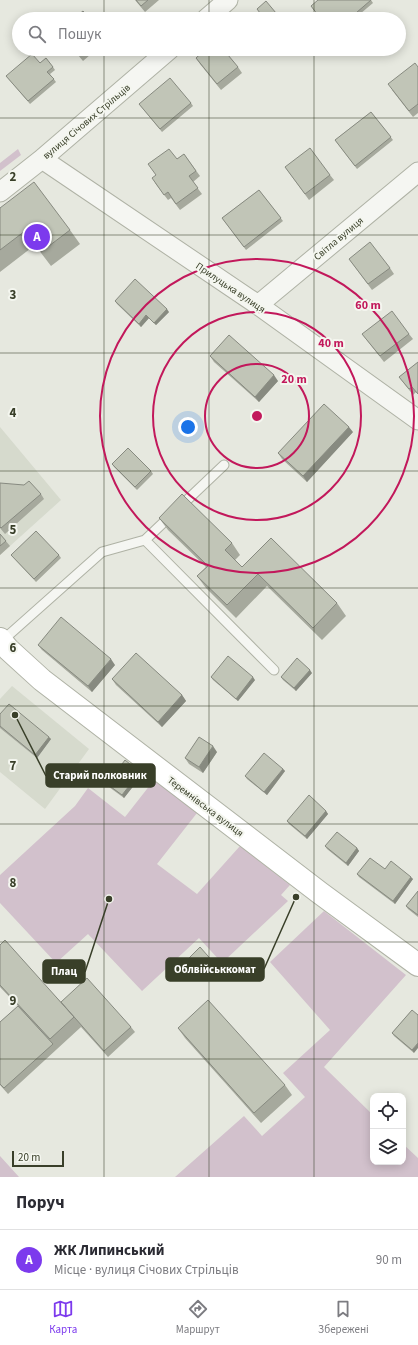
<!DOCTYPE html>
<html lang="uk">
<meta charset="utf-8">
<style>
body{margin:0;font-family:"Source Sans 3",sans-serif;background:#f7f7f7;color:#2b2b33}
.controls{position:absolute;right:12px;bottom:12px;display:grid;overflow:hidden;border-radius:8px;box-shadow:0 2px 10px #0003}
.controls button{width:36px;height:36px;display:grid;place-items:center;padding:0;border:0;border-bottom:1px solid #e1e1e2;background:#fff;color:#2b2b33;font:20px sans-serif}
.scale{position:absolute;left:12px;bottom:10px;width:52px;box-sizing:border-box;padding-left:4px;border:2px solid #393f29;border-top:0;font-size:11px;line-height:14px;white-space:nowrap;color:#393f29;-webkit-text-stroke:3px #f4f6ef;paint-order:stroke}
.you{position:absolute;left:188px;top:427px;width:14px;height:14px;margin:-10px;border:3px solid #fff;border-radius:50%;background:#1a73e8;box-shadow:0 0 0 6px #1a73e833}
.badge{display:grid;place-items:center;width:26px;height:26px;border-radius:50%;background:#7c3aed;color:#fff;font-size:13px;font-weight:700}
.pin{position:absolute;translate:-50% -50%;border:2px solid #fff;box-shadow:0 1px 4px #0006}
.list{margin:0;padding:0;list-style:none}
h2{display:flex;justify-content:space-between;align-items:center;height:52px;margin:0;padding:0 16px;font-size:17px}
h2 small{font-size:13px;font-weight:400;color:#7c7c81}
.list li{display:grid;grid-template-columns:26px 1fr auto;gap:12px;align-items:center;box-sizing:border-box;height:60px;padding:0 16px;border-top:1px solid #e1e1e2}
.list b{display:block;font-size:15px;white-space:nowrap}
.list p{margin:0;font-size:13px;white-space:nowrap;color:#7c7c81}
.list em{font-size:13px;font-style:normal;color:#7c7c81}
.icon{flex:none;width:22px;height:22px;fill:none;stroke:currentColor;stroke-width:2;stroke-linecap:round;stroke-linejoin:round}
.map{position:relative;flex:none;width:418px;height:1177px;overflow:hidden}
.search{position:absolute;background:#fff;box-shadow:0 2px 10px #0003;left:12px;right:12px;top:12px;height:44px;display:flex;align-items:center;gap:10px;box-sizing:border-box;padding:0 14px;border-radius:22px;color:#7c7c81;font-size:15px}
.sheet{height:112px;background:#fff}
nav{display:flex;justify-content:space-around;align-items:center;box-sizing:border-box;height:56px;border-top:1px solid #e1e1e2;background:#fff;font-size:11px;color:#7c7c81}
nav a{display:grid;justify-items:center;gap:2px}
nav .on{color:#7c3aed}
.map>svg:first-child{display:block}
.built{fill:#d6dacd}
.green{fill:#d2c1cc}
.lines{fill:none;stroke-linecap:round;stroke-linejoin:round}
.lane-casing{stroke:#afb2a5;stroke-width:11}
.street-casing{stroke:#afb2a5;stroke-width:21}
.secondary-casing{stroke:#afb2a5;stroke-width:24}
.lane{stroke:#f5f6f2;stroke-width:9}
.street{stroke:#f5f6f2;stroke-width:19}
.secondary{stroke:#fff;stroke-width:22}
.wall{fill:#a6a99d}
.shaded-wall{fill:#878a80}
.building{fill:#c1c5b7;stroke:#878a80}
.grid{fill:none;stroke:#393f29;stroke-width:1;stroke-opacity:0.55}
.ring{fill:none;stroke:#c2185b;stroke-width:2}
.labels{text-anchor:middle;stroke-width:4;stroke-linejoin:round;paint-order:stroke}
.street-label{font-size:10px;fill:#393f29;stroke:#f4f6ef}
.grid-label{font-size:13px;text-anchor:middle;font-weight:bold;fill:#393f29;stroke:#f4f6ef;stroke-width:4;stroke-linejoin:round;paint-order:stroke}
.centre{fill:#c2185b;stroke:#f4f6ef;stroke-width:2}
.ring-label{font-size:12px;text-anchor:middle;font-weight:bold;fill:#c2185b;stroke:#f4f6ef;stroke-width:4;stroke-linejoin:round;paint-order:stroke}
.leader{fill:none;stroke:#393f29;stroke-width:1.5}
.callout-dot{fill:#393f29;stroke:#f4f6ef;stroke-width:1.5}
.callout{fill:#393f29;stroke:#393f29;stroke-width:1.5}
.callout-label{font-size:11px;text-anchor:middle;font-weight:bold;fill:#fff}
</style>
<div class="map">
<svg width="418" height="1177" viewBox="0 0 418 1177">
<rect width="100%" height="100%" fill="#e6e8df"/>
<path class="built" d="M0,427l61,73 -61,55z
M12,686l77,63 -44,60 -45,-37v-73z"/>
<path class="green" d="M18,149l3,6 -21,16v-8z
M154,780l43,33 -40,51 40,30 43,-48 50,39 -9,10 7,6 -66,62 -23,-25 -57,53 -54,-57 -32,29 -56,-60v-28l75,-69 13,-18 37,29z
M324,911l82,64 -82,92 49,48v47h30v-18l15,14v19h-243l69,-61 18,20 43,-39 -22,-24 47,-43 -60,-68z
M0,1156l19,21h-19z"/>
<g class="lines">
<g class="lane-casing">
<path id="lane" d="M145,540l129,130
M2,641l100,-89 43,-12 79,-75"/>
</g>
<g class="street-casing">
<path id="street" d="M206,19l22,-19
M42,159l216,146 160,115
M0,192l42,-33 128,-110
M258,305l160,-133"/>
</g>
<g class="secondary-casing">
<path id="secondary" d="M0,639l8,10 34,31 278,213 98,72"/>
</g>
<use href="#lane" class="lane"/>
<use href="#street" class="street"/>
<use href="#secondary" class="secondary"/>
</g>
<path class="wall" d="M135,0h24l-14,12z
M371,0l2,3 -19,16h-33l-10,-13z
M73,49h24l-14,12z
M273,49h4l-3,2z
M212,51l26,16 4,6 -21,17 -21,-26 -4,-6z
M40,63l13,4 2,3 -5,4 6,8 -26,22 -24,-28z
M418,67v46l-5,4 -21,-27z
M191,103l2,3 -31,26 -23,-28z
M371,112l22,28 -36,29 -22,-29z
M184,154l16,22 -7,6 9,12 -22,16 -9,-12 -3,2 -13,-17 22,-24z
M285,167l45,8 4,5 -25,20z
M259,190l24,31 -37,29 -24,-32z
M0,208l70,22 10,14 -29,22 -16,-21 -35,27z
M349,259l41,9 4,6 -22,16z
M115,301l54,11 -13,13 -7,-7 -8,9 -24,-23z
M362,334h47l4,5 -29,23z
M210,356l68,25 -19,21 -45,-40z
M418,362v32l-2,-2 -3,3 -14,-18z
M353,432l-46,50 -25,-23 -4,-6z
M112,464l39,7 2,3 -16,16 -23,-23z
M0,483l41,11 3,5 -39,35 -5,-6z
M159,518l73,25 8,12 -5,5 7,7 95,36 9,13 -24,24 -55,-54 -31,32 -30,-30 -9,-12 9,-9 -38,-37z
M0,534l10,12 -10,9z
M11,555h48l2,3 -25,24z
M38,645l77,20 -23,27 -50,-42z
M312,673l-16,18 -13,-11 -2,-3z
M211,677l44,3 -17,21 -25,-21z
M112,679l70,16 4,6 -24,26 -46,-42z
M0,714l51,25 -14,19 -37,-30z
M217,752l-14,21 -14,-9 -4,-6z
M283,769l2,2 -18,24 -20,-16 -2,-3z
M140,772l2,3 -18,23 -15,-11 -2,-3z
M326,811l2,3 -21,25 -18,-15 -2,-3z
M325,846l32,2 2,3 -11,15 -21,-17z
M385,869l28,10 -18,25 -36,-27 -2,-3z
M418,891v26l-10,-8 -2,-3z
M0,945l61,57 70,25 4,5 -27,25 -27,-30 -73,67 -8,-9v-63l18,-16 -18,-19z
M188,959l27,5 2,3 -12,11z
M412,1010l2,43 -20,-17 -2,-3z
M178,1028l107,57 7,10 -31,28 -76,-85z"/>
<path class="shaded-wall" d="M167,309l2,3 -13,13 -2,-2z
M146,315l3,3 -8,9 -2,-3z
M274,375l4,6 -19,21 -4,-5z
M349,427l4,5 -46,50 -4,-6z
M111,659l4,6 -23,27 -4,-6z
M310,670l2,3 -16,18 -2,-3z
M253,677l2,3 -17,21 -2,-2z
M182,695l4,6 -24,26 -4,-5z
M49,737l2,2 -14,19 -2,-3z
M213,746l4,6 -14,21 -4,-6z
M283,769l2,2 -18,24 -3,-3z
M140,772l2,3 -18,23 -2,-3z
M326,811l2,3 -21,25 -2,-3z
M357,848l2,3 -11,15 -2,-3z
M411,877l2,2 -18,25 -2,-3z
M418,1043v5l-4,5 -2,-3z"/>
<path class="building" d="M136,0h12l-7,6z
M318,0h53l-22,19h-28l-10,-13z
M266,1l15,18h-27l6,-6 -3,-4z
M83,11l7,8h-17z
M74,49h12l-7,6z
M206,49h5l1,2 2,-2h9l15,18 -21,17 -21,-26z
M32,54l8,9 6,-5 7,9 -6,5 7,7 -26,22 -22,-25z
M415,63l3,4v37l-9,7 -21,-27z
M170,78l21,25 -31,26 -21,-25z
M371,112l20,25 -36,29 -20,-26z
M310,148l20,27 -25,19 -20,-27z
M169,149l8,10 7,-5 12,17 -7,5 9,12 -22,16 -8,-12 -4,3 -12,-17 4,-3 -8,-11z
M34,182l36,48 -29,22 -16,-21 -25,19v-42z
M259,190l22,28 -37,29 -22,-29z
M370,242l20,26 -22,16 -19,-25z
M135,279l32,30 -13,14 -8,-8 -7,9 -24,-23z
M392,311l17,23 -29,22 -18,-22z
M229,335l45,40 -19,22 -45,-41z
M418,362v32l-6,-7 -3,2 -10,-12z
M324,404l25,23 -46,49 -25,-23z
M128,448l23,23 -16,16 -23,-23z
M29,481l12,13 -40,34 -1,-1v-44l24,2z
M182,494l50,49 -7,7 17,17 29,-29 66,65 -24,25 -55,-54 -31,31 -30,-29 11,-10 -49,-48z
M36,531l23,24 -25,24 -23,-24z
M0,534l6,7 -6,5z
M61,617l50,42 -23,27 -50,-41z
M136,653l46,42 -24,27 -46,-43z
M228,656l25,21 -17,22 -25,-22z
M297,658l13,12 -16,18 -13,-11z
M9,704l40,33 -14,18 -35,-29v-12z
M199,737l14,9 -14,21 -14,-9z
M264,753l19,16 -19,23 -19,-16z
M125,760l15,12 -18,23 -15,-11z
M309,795l17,16 -21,25 -18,-15z
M337,832l20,16 -11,15 -21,-17z
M370,858l15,11 6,-8 20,16 -18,24 -36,-27z
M418,891v24l-12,-9z
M5,940l69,77 -24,22 -50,-54v-40z
M200,947l15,17 -12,11 -15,-16z
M87,978l44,49 -27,24 -43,-49z
M208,1000l77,85 -31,28 -76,-85z
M18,1006l35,38 -49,44 -4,-4v-62z
M412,1010l6,5v28l-6,7 -20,-17z"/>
<path class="grid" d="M104,0v19M209,0v19M314,0v19M104,49v1128M209,49v1128M314,49v1128M0,118h418M0,235h418M0,353h418M0,471h418M0,588h418M0,706h418M0,824h418M0,942h418M0,1059h418"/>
<g class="ring">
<circle cx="257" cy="416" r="52"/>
<circle cx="257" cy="416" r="104"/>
<circle cx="257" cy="416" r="157"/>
</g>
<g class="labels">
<g class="street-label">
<text transform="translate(86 121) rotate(-40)" y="4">вулиця Січових Стрільців</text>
<text transform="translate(338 238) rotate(-40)" y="4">Світла вулиця</text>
<text transform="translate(231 287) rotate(34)" y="4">Прилуцька вулиця</text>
<text transform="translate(206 806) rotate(37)" y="4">Теремнівська вулиця</text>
</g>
</g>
<g class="grid-label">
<text x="13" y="181">2</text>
<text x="13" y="299">3</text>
<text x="13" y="417">4</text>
<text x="13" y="534">5</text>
<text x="13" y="652">6</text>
<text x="13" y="770">7</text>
<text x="13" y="887">8</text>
<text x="13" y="1005">9</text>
</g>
<circle cx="257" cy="416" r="6" class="centre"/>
<g class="ring-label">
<text x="368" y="309">60 m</text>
<text x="331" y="347">40 m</text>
<text x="294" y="383">20 m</text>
</g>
<path class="leader" d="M15 715L46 776M296 897L264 969M109 899L85 972"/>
<g class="callout-dot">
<circle cx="15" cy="715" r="4"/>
<circle cx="296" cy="897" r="4"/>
<circle cx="109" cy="899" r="4"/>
</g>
<g class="callout">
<rect x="46" y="764" width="109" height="23" rx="4"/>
<rect x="166" y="958" width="98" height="23" rx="4"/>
<rect x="43" y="960" width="42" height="23" rx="4"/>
</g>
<g class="callout-label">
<text x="100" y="779">Старий полковник</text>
<text x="215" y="973">Облвійськкомат</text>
<text x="64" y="975">Плац</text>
</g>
</svg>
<div class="controls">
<button><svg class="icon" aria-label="locate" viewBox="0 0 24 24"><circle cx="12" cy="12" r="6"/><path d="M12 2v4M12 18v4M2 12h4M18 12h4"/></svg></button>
<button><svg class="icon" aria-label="layers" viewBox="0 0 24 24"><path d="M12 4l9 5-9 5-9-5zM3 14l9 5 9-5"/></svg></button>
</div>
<div class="scale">20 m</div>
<div class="you"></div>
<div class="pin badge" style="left:37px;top:237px">A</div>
<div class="search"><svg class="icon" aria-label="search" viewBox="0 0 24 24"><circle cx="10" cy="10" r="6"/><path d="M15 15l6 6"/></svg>Пошук</div>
</div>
<section class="sheet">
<h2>Поруч<small></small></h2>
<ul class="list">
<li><span class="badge">A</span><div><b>ЖК Липинський</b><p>Місце · вулиця Січових Стрільців</p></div><em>90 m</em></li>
</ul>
</section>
<nav>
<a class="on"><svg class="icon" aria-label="map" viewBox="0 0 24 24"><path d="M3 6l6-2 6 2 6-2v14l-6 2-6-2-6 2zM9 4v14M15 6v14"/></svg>Карта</a>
<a><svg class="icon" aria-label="directions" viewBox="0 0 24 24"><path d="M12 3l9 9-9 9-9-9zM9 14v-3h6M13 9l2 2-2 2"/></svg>Маршрут</a>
<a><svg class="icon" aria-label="saved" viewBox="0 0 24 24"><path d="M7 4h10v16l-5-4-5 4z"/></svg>Збережені</a>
</nav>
